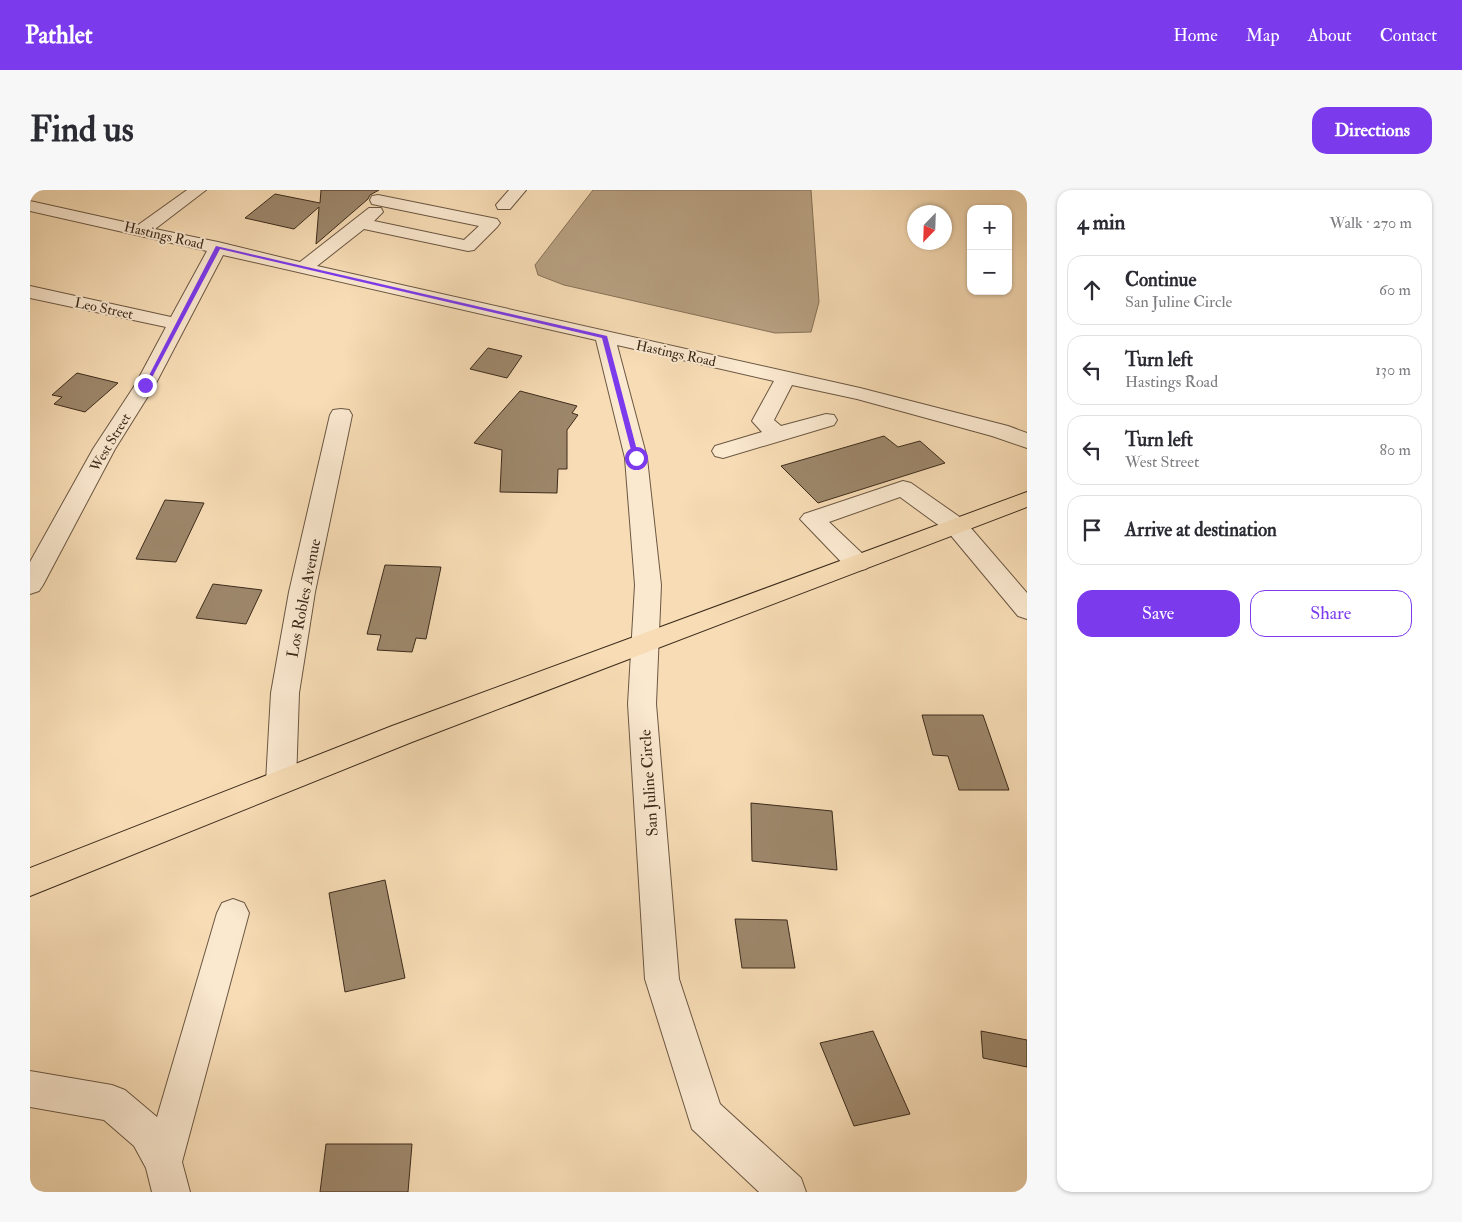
<!DOCTYPE html>
<meta charset="utf-8">
<style>
body{margin:0;font-family:"IM FELL Double Pica",serif;background:#f7f7f7;color:#2b2b33}
.controls{position:absolute;right:15px;top:15px;display:grid;overflow:hidden;border-radius:10px;box-shadow:0 1px 4px #0004}
.controls button{width:45px;height:45px;display:grid;place-items:center;padding:0;border:0;border-bottom:1px solid #e1e1e2;background:#fff;color:#2b2b33;font:25px sans-serif}
.compass{position:absolute;left:877px;top:15px;width:45px;height:45px;border-radius:50%;background:#fff;box-shadow:0 1px 4px #0004;rotate:203deg}
.stop{position:absolute;width:15px;height:15px;margin:-11px;border:4px solid #7c3aed;border-radius:50%;background:#fff}
.stop.end{background:#7c3aed;border-color:#fff;box-shadow:0 1px 5px #0008}
.list{margin:0;padding:0;list-style:none}
h2{display:flex;justify-content:space-between;align-items:center;height:65px;margin:0;padding:0 20px;font-size:21px}
h2 small{font-size:16px;font-weight:400;color:#7c7c81}
.list li{display:grid;grid-template-columns:32px 1fr auto;gap:15px;align-items:center;box-sizing:border-box;height:70px;margin:0 10px 10px;padding:0 10px;border:1px solid #e1e1e2;border-radius:15px}
.list b{display:block;font-size:19px;white-space:nowrap}
.list p{margin:0;font-size:16px;white-space:nowrap;color:#7c7c81}
.list em{font-size:16px;font-style:normal;color:#7c7c81}
.actions{display:flex;gap:10px;padding:15px 20px}
.actions a{flex:1;padding:11px 0;border:1px solid #7c3aed;border-radius:15px;text-align:center;font-size:18px;color:#7c3aed}
.actions .main{background:#7c3aed;color:#fff}
.icon{flex:none;width:28px;height:28px;fill:none;stroke:currentColor;stroke-width:2;stroke-linecap:round;stroke-linejoin:round}
.map{position:relative;flex:none;width:997px;height:1002px;overflow:hidden;border-radius:15px}
header{display:flex;align-items:center;gap:30px;box-sizing:border-box;height:70px;padding:0 25px;background:#7c3aed;color:#fff}
header strong{font-size:24px}
nav{display:flex;gap:28px;margin-inline-start:auto;font-size:18px}
.intro{display:flex;align-items:center;justify-content:space-between;box-sizing:border-box;height:120px;padding:0 30px}
h1{margin:0;font-size:35px}
.button{padding:12px 22px;border-radius:15px;background:#7c3aed;color:#fff;font-size:18px;font-weight:700}
main{display:flex;gap:30px;padding:0 30px}
aside{flex:1;background:#fff;border-radius:15px;box-shadow:0 1px 4px #0004}
.map>svg:first-child{display:block}
.water{fill:#b7a081;stroke:#867158}
.building{fill:#9d876b;stroke:#3c2b1b}
.lines{fill:none;stroke-linecap:round;stroke-linejoin:round}
.minor-casing{stroke:#6b5742;stroke-width:2}
.highway-casing{stroke:#3c2b1b;stroke-width:2}
.minor{fill:#fae8cf;fill-rule:evenodd}
.highway{fill:#f7dcb5;fill-rule:evenodd}
.route{fill:#7c3aed}
.labels{text-anchor:middle;stroke-width:4;stroke-linejoin:round;paint-order:stroke}
.far-street-label{font-size:14px;fill:#3c2b1b;stroke:#fae8cf}
.street-label{font-size:16px;fill:#3c2b1b;stroke:#fae8cf}
</style>
<header>
<strong>Pathlet</strong>
<nav><a>Home</a><a>Map</a><a>About</a><a>Contact</a></nav>
</header>
<div class="intro"><h1>Find us</h1><a class="button">Directions</a></div>
<main>
<div class="map">
<svg width="997" height="1002" viewBox="0 0 997 1002">
<rect width="100%" height="100%" fill="#f7dcb5"/>
<filter id="stains"><feTurbulence type="fractalNoise" baseFrequency=".004" numOctaves="4"/><feColorMatrix values="0 0 0 0 .2 0 0 0 0 .09 0 0 0 0 .02 0 0 0 .5 -.17"/></filter>
<radialGradient id="worn" r=".72"><stop offset=".6" stop-color="#630" stop-opacity="0"/><stop offset="1" stop-color="#630" stop-opacity=".3"/></radialGradient>
<path class="water" d="M563,0h218l8,112 -8,30 -36,1 -211,-48 -26,-10 -3,-10z"/>
<path class="building" d="M291,0h58l-9,5 -2,4 -52,45 3,-37 -25,22 -49,-11 30,-24 45,9z
M458,158l34,8 -15,22 -37,-9z
M47,183l41,10 -33,29 -31,-8 8,-7 -10,-2z
M490,201l57,15 -5,7 6,2 -11,15v39h-9l-1,24 -57,-1 2,-42 -28,-7z
M854,246l14,11 22,-6 25,22 -127,40 -37,-37z
M135,310l39,3 -28,59 -40,-3z
M355,375l56,2 -15,72 -10,-1 -4,14 -35,-2 4,-15 -14,-1z
M183,394l49,6 -16,34 -50,-6z
M892,525h61l26,75h-50l-11,-34 -15,-1z
M721,613l81,8 5,59 -85,-9z
M355,690l20,98 -60,14 -16,-99z
M705,729l52,1 8,48h-53z
M843,841l37,83 -56,12 -34,-83z
M951,841l46,9v27l-44,-9z
M296,954h86l-4,48h-88z"/>
<g class="lines">
<g class="minor-casing">
<path id="minor" d="M157,0h19l-51,39 63,13 82,20 69,-54h12l2,4 -9,9 90,19 15,-14 -107,-22 -2,-4 2,-4 6,-1 119,24 3,4 -3,4 -23,23 -6,1 -104,-22 -47,37 543,122 148,38 19,7v15l-35,-12 -135,-37 -65,-14 -18,35 7,6 45,-12 8,1 3,5 -3,5 -111,33 -8,-2 -3,-5 3,-5 47,-14 -10,-11 22,-40 -157,-36 30,113 14,127 -5,119 23,275 41,125 81,74 5,14h-47l-67,-63 -47,-150 -17,-275 7,-119 -10,-127 -29,-118 -373,-85 -68,130 -40,64 -72,136 -4,6 -9,3v-32l63,-113 42,-64 31,-58 -136,-29v-12l141,31 36,-66 -177,-40v-10l108,24z
M479,0h17l-16,19h-12l-2,-4z
M311,219l8,1 3,5 -37,177 -16,101 -3,89 -5,8 -10,4 -10,-4 -5,-8 5,-89 18,-101 41,-177 3,-5z
M873,291l8,2 53,37 63,73v26l-9,-3 -70,-84 -48,-35 -71,25 37,35 3,6 -3,6 -9,2 -9,-2 -48,-50 4,-5z
M203,709l11,4 5,10 -67,249 8,30h-38l-6,-24 -12,-22 -30,-26 -74,-13v-36l82,14 13,5 32,27 60,-204 5,-10z"/>
</g>
<g class="highway-casing">
<path id="highway" d="M997,302v15l-615,235 -382,154v-28l362,-142z"/>
</g>
<use href="#minor" class="minor"/>
<use href="#highway" class="highway"/>
</g>
<path class="route" d="M186,56l391,90 32,122 -3,2 -3,-2 -31,-120 -382,-89 -72,136 -5,2z"/>
<g class="labels">
<g class="far-street-label">
<text transform="translate(134 45) rotate(13)" y="5">Hastings Road</text>
<text transform="translate(74 118) rotate(12)" y="5">Leo Street</text>
<text transform="translate(646 163) rotate(12)" y="5">Hastings Road</text>
<text transform="translate(80 252) rotate(-59)" y="5">West Street</text>
</g>
<g class="street-label">
<text transform="translate(273 408) rotate(-79)" y="6">Los Robles Avenue</text>
<text transform="translate(618 593) rotate(-94)" y="6">San Juline Circle</text>
</g>
</g>
<rect width="100%" height="100%" filter="url(#stains)"/>
<rect width="100%" height="100%" fill="url(#worn)"/>
</svg>
<div class="controls">
<button>+</button>
<button>−</button>
</div>
<svg class="compass" viewBox="-18 -18 36 36"><path d="M0-13l5 13h-10z" fill="#e53935"/><path d="M0 13l5-13h-10z" fill="#7c7c81"/></svg>
<div class="stop" style="left:606px;top:268px"></div>
<div class="stop end" style="left:115px;top:195px"></div>
</div>
<aside>
<h2>4 min<small>Walk · 270 m</small></h2>
<ul class="list">
<li><svg class="icon" aria-label="ahead" viewBox="0 0 24 24"><path d="M12 20V5M6 11l6-6 6 6"/></svg><div><b>Continue</b><p>San Juline Circle</p></div><em>60 m</em></li>
<li><svg class="icon" aria-label="left" viewBox="0 0 24 24"><path d="M17 20v-9H6M10 6l-5 5 5 5"/></svg><div><b>Turn left</b><p>Hastings Road</p></div><em>130 m</em></li>
<li><svg class="icon" aria-label="left" viewBox="0 0 24 24"><path d="M17 20v-9H6M10 6l-5 5 5 5"/></svg><div><b>Turn left</b><p>West Street</p></div><em>80 m</em></li>
<li><svg class="icon" aria-label="arrive" viewBox="0 0 24 24"><path d="M6 21V4h12l-3 4 3 4H6"/></svg><div><b>Arrive at destination</b></div></li>
</ul>
<div class="actions"><a class="main">Save</a><a>Share</a></div>
</aside>
</main>
